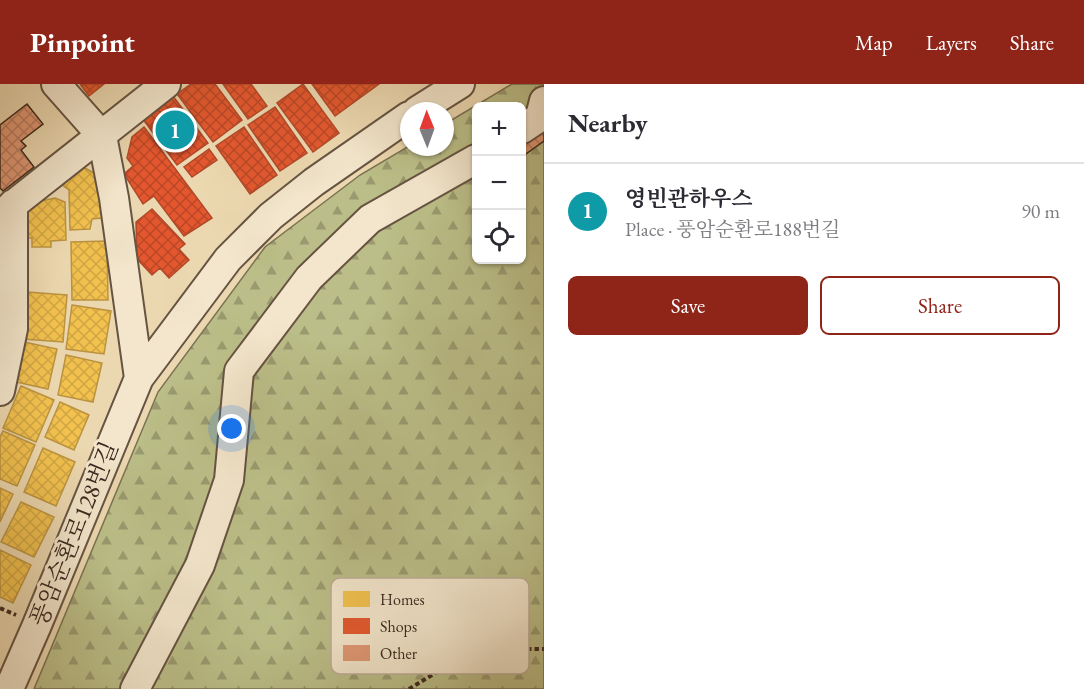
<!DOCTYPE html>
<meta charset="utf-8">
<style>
body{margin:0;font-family:"EB Garamond","Noto Serif KR",serif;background:#f2f2f3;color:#2b2b33}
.controls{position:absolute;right:18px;top:18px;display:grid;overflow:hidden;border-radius:9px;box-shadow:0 2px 4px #0004}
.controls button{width:54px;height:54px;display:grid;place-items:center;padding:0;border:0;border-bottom:2px solid #e1e1e2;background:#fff;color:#2b2b33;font:30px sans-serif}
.compass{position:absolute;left:400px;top:18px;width:54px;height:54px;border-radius:50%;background:#fff;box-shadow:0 2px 4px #0004;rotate:359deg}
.you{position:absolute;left:232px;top:345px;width:21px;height:21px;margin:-15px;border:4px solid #fff;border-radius:50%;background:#1a73e8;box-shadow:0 0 0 9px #1a73e833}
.badge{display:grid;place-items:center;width:39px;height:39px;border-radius:50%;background:#8f2418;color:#fff;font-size:20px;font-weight:700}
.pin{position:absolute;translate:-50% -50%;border:3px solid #fff;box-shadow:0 2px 6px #0006}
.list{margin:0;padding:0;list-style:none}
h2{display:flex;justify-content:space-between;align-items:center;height:78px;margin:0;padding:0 24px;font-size:26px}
h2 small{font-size:20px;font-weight:400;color:#7c7c81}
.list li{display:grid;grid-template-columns:39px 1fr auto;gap:18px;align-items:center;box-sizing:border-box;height:96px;padding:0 24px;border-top:2px solid #e1e1e2}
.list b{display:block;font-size:22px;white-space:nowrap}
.list p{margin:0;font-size:20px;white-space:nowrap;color:#7c7c81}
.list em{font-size:20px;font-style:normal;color:#7c7c81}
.actions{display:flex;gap:12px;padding:18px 24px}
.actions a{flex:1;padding:14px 0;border:2px solid #8f2418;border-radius:9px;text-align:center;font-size:21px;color:#8f2418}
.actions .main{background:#8f2418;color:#fff}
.icon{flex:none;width:33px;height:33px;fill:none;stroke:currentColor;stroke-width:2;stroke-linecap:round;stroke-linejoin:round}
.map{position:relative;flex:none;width:544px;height:605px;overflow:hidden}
header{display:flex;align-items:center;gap:36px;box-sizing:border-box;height:84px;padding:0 30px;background:#8f2418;color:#fff}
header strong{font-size:28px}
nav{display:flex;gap:33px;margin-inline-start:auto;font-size:21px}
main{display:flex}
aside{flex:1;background:#fff}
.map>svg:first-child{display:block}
.forest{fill:url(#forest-firs);stroke:#7a7253;stroke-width:1.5;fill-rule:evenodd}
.homes{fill:url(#homes-cross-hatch);stroke:#bb9340;stroke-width:1.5}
.shops{fill:url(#shops-cross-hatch);stroke:#b14929;stroke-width:1.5}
.building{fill:url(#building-cross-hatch);stroke:#3a271e;stroke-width:1.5}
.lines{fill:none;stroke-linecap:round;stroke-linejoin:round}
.minor-casing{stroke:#665342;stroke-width:32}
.path{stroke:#3a271e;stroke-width:4;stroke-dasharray:4.5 3;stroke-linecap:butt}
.minor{stroke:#f3e6cc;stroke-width:28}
.labels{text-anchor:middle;stroke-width:6;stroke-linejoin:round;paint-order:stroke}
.street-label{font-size:24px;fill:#3a271e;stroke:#f3e6cc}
.key{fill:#f3e6cc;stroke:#bcad98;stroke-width:1.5}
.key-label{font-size:16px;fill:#3a271e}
</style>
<header>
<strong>Pinpoint</strong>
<nav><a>Map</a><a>Layers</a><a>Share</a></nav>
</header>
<main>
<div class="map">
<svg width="544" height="605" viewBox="0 0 544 605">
<defs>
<pattern id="forest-firs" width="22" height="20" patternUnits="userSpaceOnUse" patternTransform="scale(1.5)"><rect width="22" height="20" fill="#bbbe88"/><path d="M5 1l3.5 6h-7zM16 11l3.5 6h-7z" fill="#999a6f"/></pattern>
<pattern id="homes-cross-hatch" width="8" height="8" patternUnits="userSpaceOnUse" patternTransform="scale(1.5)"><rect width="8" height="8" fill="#f2c14e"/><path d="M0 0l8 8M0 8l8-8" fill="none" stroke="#d0a644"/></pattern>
<pattern id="shops-cross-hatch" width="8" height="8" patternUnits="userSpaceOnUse" patternTransform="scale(1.5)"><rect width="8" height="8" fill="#e4572e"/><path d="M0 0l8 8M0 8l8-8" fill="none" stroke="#ba4827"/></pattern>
<pattern id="building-cross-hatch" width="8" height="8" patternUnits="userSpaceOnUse" patternTransform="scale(1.5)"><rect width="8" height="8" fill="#df9773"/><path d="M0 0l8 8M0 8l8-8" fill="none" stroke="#b67b5e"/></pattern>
</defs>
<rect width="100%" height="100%" fill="#ecd8b0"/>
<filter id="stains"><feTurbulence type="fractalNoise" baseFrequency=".00333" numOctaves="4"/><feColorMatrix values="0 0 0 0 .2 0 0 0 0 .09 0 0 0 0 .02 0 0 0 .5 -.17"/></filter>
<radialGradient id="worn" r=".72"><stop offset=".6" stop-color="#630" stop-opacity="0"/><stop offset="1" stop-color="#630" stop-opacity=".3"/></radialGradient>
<path class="forest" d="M512,0h32v605h-510l124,-297 107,-145 95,-72 49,-29 36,1v-23zM476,22h46v154h-46z"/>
<path class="homes" d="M79,81l19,10 4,43 -10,1 -2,10 -20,1 -1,-40 -11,-8z
M55,114l10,4 1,38 -15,1v6h-19v-9h-8l-1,-28 13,-8z
M107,157l1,59h-36l-1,-58z
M27,208l40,3 -4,47 -40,-3z
M72,221l39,6 -7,43 -38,-5z
M24,258l33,7 -9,40 -32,-7z
M66,271l36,8 -9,39 -35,-7z
M21,302l33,14 -18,42 -33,-14z
M60,318l29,13 -15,35 -29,-13z
M3,347l32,14 -18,41 -17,-7v-42z
M43,364l32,14 -19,44 -32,-14z
M0,404l13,6 -13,28z
M21,418l33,15 -20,40 -33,-15z
M0,466l31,15 -18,38 -13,-6z"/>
<path class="shops" d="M80,0h24l-15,12z
M191,0h24l27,36 -29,22 -36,-48z
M223,0h28l16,22 -19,13z
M303,0l36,49 -26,19 -36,-49z
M312,0h67l-44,32z
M173,12l35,47 -31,22 -35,-47z
M275,23l32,46 -27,18 -32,-46z
M144,43l68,91 -28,18 -30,-40 -11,8 -19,-30 9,-8 -6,-8 5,-21z
M244,43l33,48 -27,19 -34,-48z
M209,65l8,11 -25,17 -8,-10z
M152,125l33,35 -6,5 10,11 -20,18 -9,-10 -8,7 -15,-16 -1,-37z"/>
<path class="building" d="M27,20l16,20 -22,17 5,5 -5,4 13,17 -31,24 -3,-3v-63z
M544,41v16l-21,15 -1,-15z"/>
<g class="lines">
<g class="minor-casing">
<path id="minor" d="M56,0l46,52
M417,27l43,-27
M522,45l18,-12 4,-16
M102,52l12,62 25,180
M0,131l166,-131
M0,307l13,-62v-125
M9,605l28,-64 102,-247 89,-119 43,-43 43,-34 95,-66
M135,605l65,-124 29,-85 10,-109 70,-93 61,-59 106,-60"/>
</g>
<path class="path" d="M0,524l16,7
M409,605l33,-20 49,-20h53"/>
<use href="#minor" class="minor"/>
</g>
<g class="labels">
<g class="street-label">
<text transform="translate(74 450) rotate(-68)" y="8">풍암순환로128번길</text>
</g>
</g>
<rect x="331" y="494" width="198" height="96" rx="9" class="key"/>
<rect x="343" y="507" width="27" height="16" fill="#f2c14e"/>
<rect x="343" y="534" width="27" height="16" fill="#e4572e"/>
<rect x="343" y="561" width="27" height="16" fill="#df9773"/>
<g class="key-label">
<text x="380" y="521">Homes</text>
<text x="380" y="548">Shops</text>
<text x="380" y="575">Other</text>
</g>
<rect width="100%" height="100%" filter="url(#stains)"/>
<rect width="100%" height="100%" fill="url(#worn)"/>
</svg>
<div class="controls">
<button>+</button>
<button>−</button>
<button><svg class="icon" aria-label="locate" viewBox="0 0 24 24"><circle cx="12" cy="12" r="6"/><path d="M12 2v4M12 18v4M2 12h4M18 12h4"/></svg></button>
</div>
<svg class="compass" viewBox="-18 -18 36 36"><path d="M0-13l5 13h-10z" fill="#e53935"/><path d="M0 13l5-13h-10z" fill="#7c7c81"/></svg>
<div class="you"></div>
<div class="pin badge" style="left:175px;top:46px;background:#0f9aa8">1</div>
</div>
<aside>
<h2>Nearby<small></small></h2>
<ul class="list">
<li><span class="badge" style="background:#0f9aa8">1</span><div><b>영빈관하우스</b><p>Place · 풍암순환로188번길</p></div><em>90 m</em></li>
</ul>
<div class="actions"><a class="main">Save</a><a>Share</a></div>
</aside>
</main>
